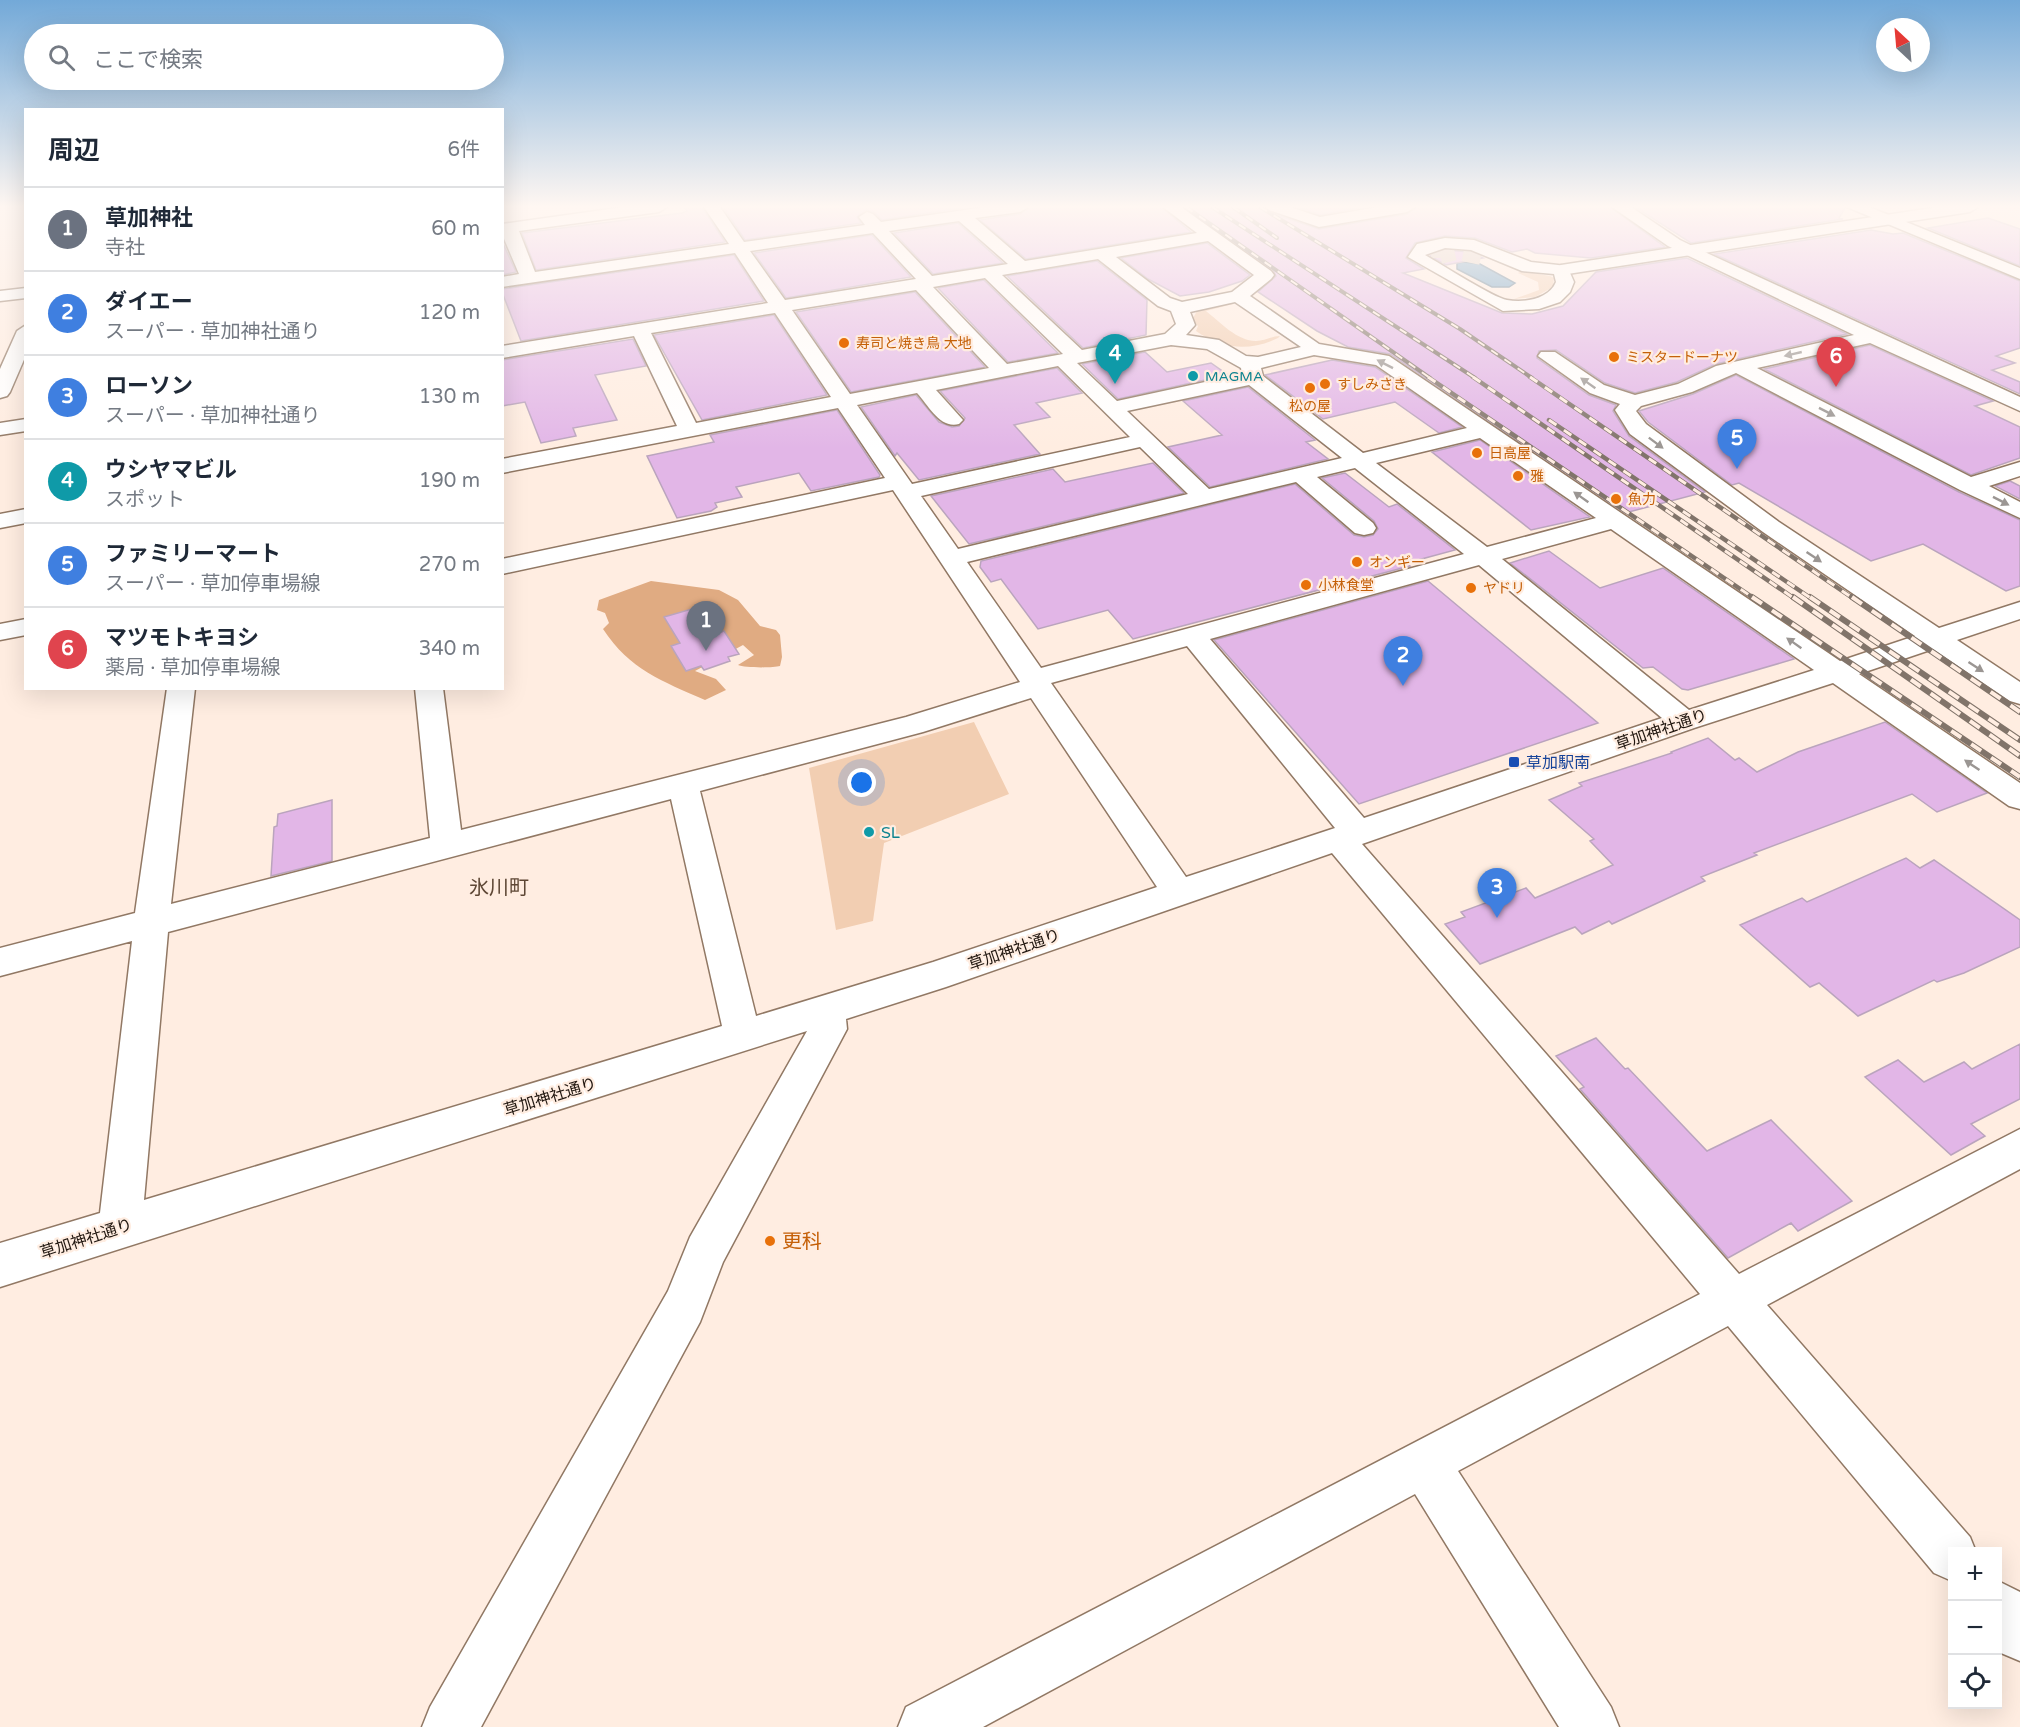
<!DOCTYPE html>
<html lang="ja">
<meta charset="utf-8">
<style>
body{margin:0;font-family:"Varela Round","Noto Sans JP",sans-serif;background:#f6f6f7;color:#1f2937}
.controls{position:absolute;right:18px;bottom:18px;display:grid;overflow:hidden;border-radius:0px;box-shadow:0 6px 24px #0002}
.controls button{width:54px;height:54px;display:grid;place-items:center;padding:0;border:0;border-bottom:2px solid #e0e1e3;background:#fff;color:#1f2937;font:30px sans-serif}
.compass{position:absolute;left:1876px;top:18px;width:54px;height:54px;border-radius:50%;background:#fff;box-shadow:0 6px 24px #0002;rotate:334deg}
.you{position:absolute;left:862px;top:783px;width:21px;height:21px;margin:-15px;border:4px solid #fff;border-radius:50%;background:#1a73e8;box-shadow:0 0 0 9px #1a73e833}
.badge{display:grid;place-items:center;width:39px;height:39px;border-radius:50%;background:#0b8043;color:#fff;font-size:20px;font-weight:700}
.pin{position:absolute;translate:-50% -50px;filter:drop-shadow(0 2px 3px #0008)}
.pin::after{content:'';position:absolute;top:32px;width:21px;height:18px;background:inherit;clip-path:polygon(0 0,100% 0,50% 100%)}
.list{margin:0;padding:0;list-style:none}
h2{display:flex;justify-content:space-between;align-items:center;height:78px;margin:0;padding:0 24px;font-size:26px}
h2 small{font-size:20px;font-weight:400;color:#747a83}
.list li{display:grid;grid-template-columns:39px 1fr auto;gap:18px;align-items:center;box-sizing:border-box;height:84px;padding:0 24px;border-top:2px solid #e0e1e3}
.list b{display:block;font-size:22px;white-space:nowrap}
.list p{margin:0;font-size:20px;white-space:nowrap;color:#747a83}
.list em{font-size:20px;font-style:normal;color:#747a83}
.icon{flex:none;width:33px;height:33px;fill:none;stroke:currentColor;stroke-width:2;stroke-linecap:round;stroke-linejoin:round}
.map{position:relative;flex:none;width:2020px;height:1727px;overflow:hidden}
.search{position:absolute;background:#fff;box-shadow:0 6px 24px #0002;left:24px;top:24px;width:480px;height:66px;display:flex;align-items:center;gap:15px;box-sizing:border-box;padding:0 21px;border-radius:33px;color:#747a83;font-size:22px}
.panel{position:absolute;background:#fff;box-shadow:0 6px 24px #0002;left:24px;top:108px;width:480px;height:582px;border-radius:0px}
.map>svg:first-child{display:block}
.green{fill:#f2ceb2}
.forest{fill:#e0ab82}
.water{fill:#6399c1;stroke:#4f728c;stroke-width:1.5}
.building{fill:#e2b6e7;stroke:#baa4bd;stroke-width:1.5}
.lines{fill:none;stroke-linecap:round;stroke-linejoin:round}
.minor-tunnel{stroke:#decdc2;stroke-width:18;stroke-dasharray:18 9;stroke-linecap:butt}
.minor-casing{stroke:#917864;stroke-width:3}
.major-casing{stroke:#917864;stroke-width:3}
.minor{fill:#fff;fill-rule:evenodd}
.major{fill:#fff;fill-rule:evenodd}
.rail-far2-casing{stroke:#81746a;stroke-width:4}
.rail-far1-casing{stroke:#81746a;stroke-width:4.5}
.rail-casing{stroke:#81746a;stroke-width:6}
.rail-far2{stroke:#ffede1;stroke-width:2;stroke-dasharray:8;stroke-linecap:butt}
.rail-far1{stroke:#ffede1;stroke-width:3;stroke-dasharray:9;stroke-linecap:butt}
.rail{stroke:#ffede1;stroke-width:4;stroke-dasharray:12;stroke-linecap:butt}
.oneway{fill:#9b9693}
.food-dot{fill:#e8710a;stroke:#ffede1;stroke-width:2}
.culture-dot{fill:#0f9aa8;stroke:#ffede1;stroke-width:2}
.transit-dot{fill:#1a4fb4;stroke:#ffede1;stroke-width:2}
.labels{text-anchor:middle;stroke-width:4.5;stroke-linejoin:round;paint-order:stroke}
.far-food-label{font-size:14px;fill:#c56008;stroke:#ffede1;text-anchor:start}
.far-culture-label{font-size:14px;fill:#0d838f;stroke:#ffede1;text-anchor:start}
.street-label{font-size:16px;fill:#20160f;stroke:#ffede1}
.transit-label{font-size:16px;fill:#164399;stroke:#ffede1;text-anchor:start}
.culture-label{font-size:16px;fill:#0d838f;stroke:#ffede1;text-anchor:start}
.quarter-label{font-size:20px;fill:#5e4735;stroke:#ffede1}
.near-food-label{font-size:20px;fill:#c56008;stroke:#ffede1;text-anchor:start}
</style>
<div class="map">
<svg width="2020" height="1727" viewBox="0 0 2020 1727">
<rect width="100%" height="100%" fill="#ffede1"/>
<path class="green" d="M1521,271l29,5 4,2 -1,9 -18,10 -21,2 25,-9 -1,-8 -20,-9z
M1231,302l2,2 -27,7c14,11 31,30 50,30 9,0 16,-5 24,-5l-2,2c-29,14 -56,11 -82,-7l2,-5 -6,-6 5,-9z
M974,722l35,72 -125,49 -11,78 -37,9 -27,-162z"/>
<path class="forest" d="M651,581l68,9 19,10 22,26 16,4 4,5 2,22 -2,9c-7,2 -36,2 -42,-1l16,-10 -11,-10 -48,26 21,8 10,11 -21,10c-43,-19 -75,-30 -102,-71l6,-6 -4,-10 -8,-3 2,-10z"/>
<path class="water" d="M1464,262l16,2 35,19 -6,4h-17l-35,-18v-6z"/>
<path class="building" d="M684,207h18l23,35 -189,28 -14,-37 160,-20 5,-2z
M723,207h245l-86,13 -8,-8 -8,-2 -9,7 4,6 -116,17z
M1030,207h131l30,25 -165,27 -46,-39 40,-6z
M1185,207h79l4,5 51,17 88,-15 10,-7h193l55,40 -74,11 -56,-5 -8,-4 -15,3 -37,-14 -30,-2 -30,7 -9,15 18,11 -21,4 99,40 30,1 31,-8 33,-34 91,-14 160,76 -131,30 -39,18 -42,11 -30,-10 -49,-33 -17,1 -2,7 52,37 27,10 -3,6 16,25 76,56 -80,21 -235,-159 -42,-7 -31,-16 -59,-39 18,-16 -3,-6z
M1298,207h65l-43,8z
M1635,207h210v1l-6,10 4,1 -152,24z
M1988,218l32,11v37l-92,-38z
M958,223l45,40 -70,11 -39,-41z
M1871,230l22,4 10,-1 117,48v67l-24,8 19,7 -23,7 28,12v12l-306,-140z
M872,235l39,42 -125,21 -32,-45z
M502,241l14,31 -14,3z
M1207,243l43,32 -8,6 -33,11 -29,4 -32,-17 -27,-21z
M1445,250l25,2 13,6 -37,7 -16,-9z
M734,255l30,46 -243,40 -19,-49v-3z
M1097,261l50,39 -1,35 -63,13 -76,-72z
M984,280l74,73 -50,9 -70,-74z
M915,292l70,75 -134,25 -55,-80z
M774,315l53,80 -125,25 -48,-85z
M633,339l13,27 -51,9 22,45 -44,8 3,8 -35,7 -16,-41 -23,4v-46z
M1870,345l123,56 -18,5 45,21v31l-49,17 -207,-106z
M1145,352l22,20 44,-9 17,12 -110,24 -36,-35z
M1332,360l43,7 87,60 -23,6 -44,-31 -72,17 -58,-44z
M1057,368l25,25 -46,10 14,14 -36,8 26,29 -121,26 -22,-27 -2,3 -34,-49 55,-12 23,27 13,5 7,-1 6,-8 -25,-27z
M1736,375l223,117 61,28v66l-14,5 -83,-47 -52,17 -132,-78 -7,2 -84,-63 -9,-11 54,-17z
M1248,387l67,53 -9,2 22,17 -118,28 -42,-40 54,-12 -39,-34z
M837,410l43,65 -1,2 -68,14 -12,-18 -63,14 6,10 -27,6 2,4 -6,4 -34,7 -30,-62 67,-14 -4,-7z
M1480,440l110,77 -59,13 -99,-78z
M1153,463l31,30 -215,51 -38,-48 122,-27 12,13z
M1345,473l44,34 8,-3 58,46 -48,13 3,3 -277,73 -25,-29 -70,19 -37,-50 -10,3 -11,-15 1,-6 314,-77 59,51 10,2 9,-2 5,-6 -4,-8 -52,-43z
M2010,481l10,5v13l-25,-13z
M1549,551l51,37 63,-20 131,91 -106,31 -6,-1 -29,-22 -10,1 -133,-105z
M1428,581l170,142 -239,81 -145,-164z
M695,608l18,27 11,-4 15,23 -11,3 2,4 -26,9 -3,-4 -15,5 -15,-25 9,-3 -16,-26z
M1885,722l102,71 -50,19 -25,-18 -158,59 3,2 -56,22 4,4 -93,43 -3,-3 -27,13 -7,-7 -95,37 -35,-40 20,-7 -4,-5 65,-24 9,10 78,-33 -23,-24 4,-2 -45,-39 33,-14 -3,-3 93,-30 -1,-1 37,-14 27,22 4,-2 18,14 41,-20z
M332,800v61l-61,15 3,-49 3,-1 1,-12z
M1906,858l14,10 14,-8 86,60v27l-56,26 -27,9 -3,-2 -76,36 -39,-33 -9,4 -70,-62 62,-27 5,4z
M1596,1038l29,31 3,-1 79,83 64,-31 81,81 -54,30 -7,-8 -63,35 -148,-169 4,-2 -28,-31z
M2020,1044v55l-49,25 14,12 -34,19 -86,-78 33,-17 26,22 40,-20 8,7z"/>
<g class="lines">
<path class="minor-tunnel" d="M1440,258v-3l17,-4 30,6"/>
<g class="minor-casing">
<path id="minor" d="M624,207h43l-8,5 -140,19 16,41 194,-28 -25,-37h16l24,35 121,-17 -6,-8 8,-5 6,2 8,8 105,-15h42l-8,5 -45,6 50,43 172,-28 -34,-26h18l90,64 3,4 -3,4 -21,17 69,48 70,12 451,305 75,-25 -152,-104 -133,-98 -15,-24 5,-6 -30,-11 -52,-37 3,-4h14l49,33 31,10 43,-11 38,-18 138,-31 -186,-89 -56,-39h19l49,33 29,14 311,143v14l-150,-68 -113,25 214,109 49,-15v14l-31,10 31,16v16l-60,-28 -224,-117 -44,19 -51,14 -5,5 10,13 133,98 160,106 81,-26v17l-63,21 63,42v22l-10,-3 -77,-52 -74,25 161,109v26l-11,-3 -176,-123 -139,45 -332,116 377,430 281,-145v40l-253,136 203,232 6,15h-24v29l-18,-8 -206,-247 -270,145 153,236 8,20h-60l-144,-233 -432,233h-85l8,-20 794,-413 -368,-441 -386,134 -100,32 1,10 -124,233 -23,60 -219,405h-59l8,-20 238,-416 22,-54 117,-206 -807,256v-44l100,-30 32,-272 -132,35v-28l135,-35 32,-225h28l-24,216 259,-66 -15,-150h28l18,142 445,-113 114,-35 -127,-192 -391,84v-15l383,-81 -47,-70 -336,65v-14l175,-33 -43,-90 -132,22v-12l266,-43 -33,-50 -233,34v-10l17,-3 -17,-40v-10zM959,221l49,43 -76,12 -43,-45zM873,233l43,46 -131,21 -35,-49zM1208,241l46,34 -22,17 -50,10 -12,-4 -54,-41zM1098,259l60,47 13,5 5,13 -11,10 -83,16 -80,-75zM985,278l78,76 -56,10 -74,-77zM916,290l73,78 -139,26 -58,-84zM1235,302l66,45 -43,10 -12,-1 -27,-16 -33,-5 9,-10 -5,-13zM775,313l56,84 -135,26 -45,-90zM1171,345l36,4 34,19 1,6 -125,27 -40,-38zM1314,355l62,10 91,63 -104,25 -100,-77 -2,-8zM1058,366l72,71 -218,47 -55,-79 60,-12c12,13 23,36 42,31l4,-4 -27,-30zM1249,385l93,73 -133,31 -82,-78zM1480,438l116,80 -109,29 -111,-84zM1140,447l48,47 -230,55 -37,-53zM1355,468l109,86 -423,114 -74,-106 329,-80 59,51 9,2 9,-2 3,-5 -3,-5 -56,-46zM1611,529l203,141 -125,40 -187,-151zM1479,565l183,153 -298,100 -154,-179zM1187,646l148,182 -149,49 -135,-194zM1031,698l126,189 -224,75 -177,54 -56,-225 223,-59zM671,799l51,227 -578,174 24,-268z
M1266,207h24l30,10 58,-10h37l-8,5 -88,15 -50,-17z
M1847,207h22l151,61v11z
M1445,238l29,2 57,22 36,4 7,16 -4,10 -10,10 -21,7 -36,2 -95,-54 9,-13zM1445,248l26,2 51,21 32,3 2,8c-7,17 -31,21 -49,18 -13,-2 -66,-36 -82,-45z
M26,288v10l-26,3v-10z
M26,325v30l-16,37 -3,4 -7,2v-29l17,-38z
M26,419v12l-26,4v-12z
M26,509v14l-26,5v-14z
M26,619v16l-26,5v-16z
M1998,1581l22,11v69l-19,-8 -3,-5z"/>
</g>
<g class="major-casing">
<path id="major" d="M1938,207h40l-8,5 -409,63 -9,-5 9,-5z"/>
</g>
<use href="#minor" class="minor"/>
<use href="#major" class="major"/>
<g class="rail-far2-casing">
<path id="rail-far2" d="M1186,207l244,171
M1212,207l263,171
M1233,207l44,31
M1260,207l200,122 72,49"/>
</g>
<g class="rail-far1-casing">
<path id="rail-far1" d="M1428,377l327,222
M1473,377l322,222
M1530,377l324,222
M1549,420l263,179"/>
</g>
<g class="rail-casing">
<path id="rail" d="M1752,597l268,180
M1793,597l227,159
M1810,597l210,143
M1852,597l168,115"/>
</g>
<use href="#rail-far2" class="rail-far2"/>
<use href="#rail-far1" class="rail-far1"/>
<use href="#rail" class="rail"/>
</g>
<defs><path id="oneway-solid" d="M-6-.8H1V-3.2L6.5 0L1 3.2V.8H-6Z" transform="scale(1.5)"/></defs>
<g class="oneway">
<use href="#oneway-solid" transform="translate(1793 354) rotate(167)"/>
<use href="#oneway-solid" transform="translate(1385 364) rotate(-153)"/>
<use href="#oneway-solid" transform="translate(1588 383) rotate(-145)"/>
<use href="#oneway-solid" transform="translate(1827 412) rotate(27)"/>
<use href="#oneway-solid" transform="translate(1656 443) rotate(37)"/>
<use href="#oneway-solid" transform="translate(1581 497) rotate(-145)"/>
<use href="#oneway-solid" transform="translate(2001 501) rotate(27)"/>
<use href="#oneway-solid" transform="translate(1814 557) rotate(34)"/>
<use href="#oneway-solid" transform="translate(1794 643) rotate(-145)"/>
<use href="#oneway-solid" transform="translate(1976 667) rotate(33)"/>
<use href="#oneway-solid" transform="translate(1972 765) rotate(-146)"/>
</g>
<linearGradient id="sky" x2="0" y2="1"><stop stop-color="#73a9d8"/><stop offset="0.46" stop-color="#fff7f2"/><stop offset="1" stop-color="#fff7f2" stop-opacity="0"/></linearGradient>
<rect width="2020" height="449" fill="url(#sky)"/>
<g class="food-dot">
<circle cx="844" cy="343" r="6"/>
<circle cx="1614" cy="357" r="6"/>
<circle cx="1325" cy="384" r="6"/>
<circle cx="1310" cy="388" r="6"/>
<circle cx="1477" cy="453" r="6"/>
<circle cx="1518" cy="476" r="6"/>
<circle cx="1616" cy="499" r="6"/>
<circle cx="1357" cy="562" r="6"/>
<circle cx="1306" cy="585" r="6"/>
<circle cx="1471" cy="588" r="6"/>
<circle cx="770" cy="1241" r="6"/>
</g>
<g class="culture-dot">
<circle cx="1193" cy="376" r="6"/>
<circle cx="869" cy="832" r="6"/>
</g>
<rect class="transit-dot" x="1508" y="756" width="12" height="12" rx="3"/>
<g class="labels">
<g class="far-food-label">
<text x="856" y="348">寿司と焼き鳥 大地</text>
<text x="1626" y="362">ミスタードーナツ</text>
<text x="1337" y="389">すしみさき</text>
<text x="1310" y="411" text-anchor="middle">松の屋</text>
<text x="1489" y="458">日高屋</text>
<text x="1530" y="481">雅</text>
<text x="1628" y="504">魚力</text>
<text x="1369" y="567">オンギー</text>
<text x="1318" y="590">小林食堂</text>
<text x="1483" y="593">ヤドリ</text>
</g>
<g class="far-culture-label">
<text x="1205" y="381">MAGMA</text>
</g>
<g class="street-label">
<text transform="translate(1661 729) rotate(-19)" y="6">草加神社通り</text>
<text transform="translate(1014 949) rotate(-19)" y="6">草加神社通り</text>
<text transform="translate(550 1096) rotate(-17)" y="6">草加神社通り</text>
<text transform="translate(86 1238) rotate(-18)" y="6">草加神社通り</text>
</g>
<g class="transit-label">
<text x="1526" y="768">草加駅南</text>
</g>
<g class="culture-label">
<text x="881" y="838">SL</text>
</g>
<g class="quarter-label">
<text x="499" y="894">氷川町</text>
</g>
<g class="near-food-label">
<text x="782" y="1248">更科</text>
</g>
</g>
</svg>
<div class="controls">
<button>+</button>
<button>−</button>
<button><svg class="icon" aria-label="locate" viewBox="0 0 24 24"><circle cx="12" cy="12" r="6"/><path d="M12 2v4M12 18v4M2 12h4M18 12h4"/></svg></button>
</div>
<svg class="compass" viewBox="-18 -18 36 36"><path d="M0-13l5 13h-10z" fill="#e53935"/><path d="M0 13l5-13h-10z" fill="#747a83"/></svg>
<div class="you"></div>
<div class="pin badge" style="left:706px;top:651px;background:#6b7280">1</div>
<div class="pin badge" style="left:1403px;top:686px;background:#3f7fe0">2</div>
<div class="pin badge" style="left:1497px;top:918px;background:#3f7fe0">3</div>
<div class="pin badge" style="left:1115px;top:384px;background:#0f9aa8">4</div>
<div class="pin badge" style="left:1737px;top:469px;background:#3f7fe0">5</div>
<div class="pin badge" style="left:1836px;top:387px;background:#e0444e">6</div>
<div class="search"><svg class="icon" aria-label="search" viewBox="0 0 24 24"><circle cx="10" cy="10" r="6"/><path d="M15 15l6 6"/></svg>ここで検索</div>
<section class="panel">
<h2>周辺<small>6件</small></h2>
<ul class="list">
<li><span class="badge" style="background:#6b7280">1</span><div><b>草加神社</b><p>寺社</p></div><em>60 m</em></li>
<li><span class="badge" style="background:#3f7fe0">2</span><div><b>ダイエー</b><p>スーパー · 草加神社通り</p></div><em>120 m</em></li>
<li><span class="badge" style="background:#3f7fe0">3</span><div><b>ローソン</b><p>スーパー · 草加神社通り</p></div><em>130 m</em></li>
<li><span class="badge" style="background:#0f9aa8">4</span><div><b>ウシヤマビル</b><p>スポット</p></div><em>190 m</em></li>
<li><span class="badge" style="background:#3f7fe0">5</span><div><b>ファミリーマート</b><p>スーパー · 草加停車場線</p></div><em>270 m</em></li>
<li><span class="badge" style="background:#e0444e">6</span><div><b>マツモトキヨシ</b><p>薬局 · 草加停車場線</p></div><em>340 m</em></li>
</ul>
</section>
</div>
